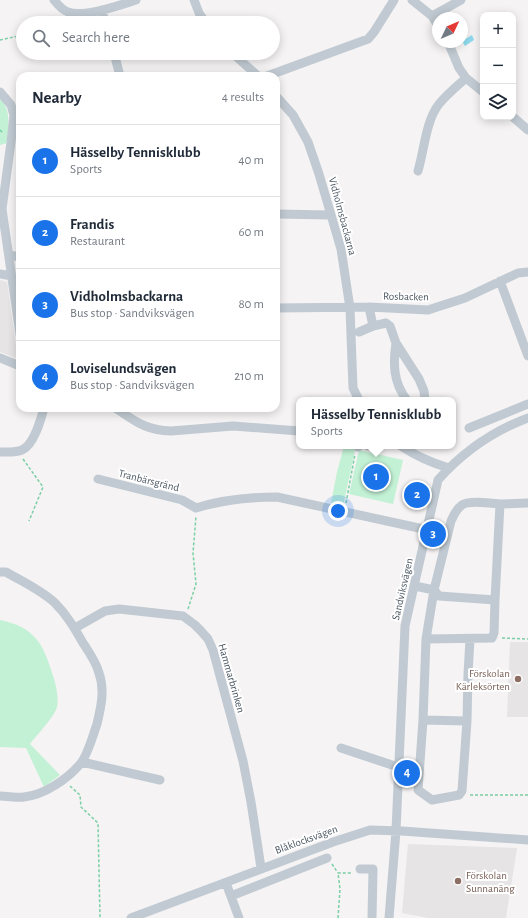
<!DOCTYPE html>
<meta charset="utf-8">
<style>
body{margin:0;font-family:"Alegreya Sans",sans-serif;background:#f6f6f7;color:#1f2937}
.controls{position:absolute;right:12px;top:12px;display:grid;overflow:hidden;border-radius:8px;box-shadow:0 2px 10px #0003}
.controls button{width:36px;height:36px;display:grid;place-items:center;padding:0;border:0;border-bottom:1px solid #e0e1e3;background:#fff;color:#1f2937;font:20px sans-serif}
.compass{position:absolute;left:432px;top:12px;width:36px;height:36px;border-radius:50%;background:#fff;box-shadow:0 2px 10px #0003;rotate:46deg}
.you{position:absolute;left:338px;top:511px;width:14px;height:14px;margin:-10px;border:3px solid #fff;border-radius:50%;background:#1a73e8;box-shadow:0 0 0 6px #1a73e833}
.badge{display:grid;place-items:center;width:26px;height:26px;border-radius:50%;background:#1a73e8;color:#fff;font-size:13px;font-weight:700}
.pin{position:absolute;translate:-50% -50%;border:2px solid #fff;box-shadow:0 1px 4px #0006}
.popup{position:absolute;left:296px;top:397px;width:160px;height:52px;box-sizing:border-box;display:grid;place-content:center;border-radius:8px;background:#fff;filter:drop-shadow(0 1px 3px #0005);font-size:13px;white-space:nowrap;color:#747a83}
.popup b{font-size:15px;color:#1f2937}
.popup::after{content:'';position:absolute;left:50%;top:100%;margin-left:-8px;border:8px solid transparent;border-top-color:#fff}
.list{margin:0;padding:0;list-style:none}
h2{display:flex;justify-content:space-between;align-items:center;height:52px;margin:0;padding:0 16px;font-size:17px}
h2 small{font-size:13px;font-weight:400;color:#747a83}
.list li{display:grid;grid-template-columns:26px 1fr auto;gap:12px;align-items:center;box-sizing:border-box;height:72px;padding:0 16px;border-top:1px solid #e0e1e3}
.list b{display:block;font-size:15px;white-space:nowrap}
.list p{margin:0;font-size:13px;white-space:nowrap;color:#747a83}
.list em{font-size:13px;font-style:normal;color:#747a83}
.icon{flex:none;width:22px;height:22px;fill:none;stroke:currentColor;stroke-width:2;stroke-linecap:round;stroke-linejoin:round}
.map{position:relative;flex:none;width:528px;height:918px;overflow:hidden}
.search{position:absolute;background:#fff;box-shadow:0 2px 10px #0003;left:16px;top:16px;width:264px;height:44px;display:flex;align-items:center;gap:10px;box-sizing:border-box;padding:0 14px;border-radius:22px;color:#747a83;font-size:15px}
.panel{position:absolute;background:#fff;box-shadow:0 2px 10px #0003;left:16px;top:72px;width:264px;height:340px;border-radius:12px}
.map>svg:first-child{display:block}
.education{fill:#e6e4e5}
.green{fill:#c3f1d5}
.water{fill:#90daee}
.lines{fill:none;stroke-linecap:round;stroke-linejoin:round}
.path{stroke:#7ad0a6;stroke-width:1.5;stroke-dasharray:3 2;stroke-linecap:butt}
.minor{stroke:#c1cad2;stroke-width:9}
.education-dot{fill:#8d6e63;stroke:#fff;stroke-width:1.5}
.labels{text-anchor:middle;stroke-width:4;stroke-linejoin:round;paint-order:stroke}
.street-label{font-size:11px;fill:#4a5661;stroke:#fff}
.education-label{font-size:11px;fill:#785e54;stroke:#fff;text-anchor:end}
</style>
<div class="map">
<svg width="528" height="918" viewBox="0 0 528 918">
<rect width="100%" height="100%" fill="#f5f3f3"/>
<path class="education" d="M0,280l7,2 10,71 -2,5 -15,-6z
M510,642h18v75h-21z
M408,844l109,4 -11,70h-78l-26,-5z"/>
<path class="green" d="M0,98c12,13 8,30 7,45l-7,2z
M344,446h12l-13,60 -12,-3 6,-31z
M359,450l44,10 -10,44 -44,-10z
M0,620c35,7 44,25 53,56 3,8 6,23 4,31 -2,9 -21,29 -27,37l30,31 -16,12 -18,-39 -26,-1z"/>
<path class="water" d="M472,35l2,5 -9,6 -3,-5z"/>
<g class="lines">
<path class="path" d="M58,23l3,-4
M0,40l23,-5
M0,130l3,3
M23,459l20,28 -14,34
M346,503l9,-49
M188,609l8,-25 -3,-31 3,-37
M502,638l26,1
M70,786l10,9 1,12 17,16 2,95
M470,795h58
M332,864l6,9
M338,918l2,-29 -2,-16h14"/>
<path class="minor" d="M54,0c4,5 8,10 14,12 16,6 52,-7 68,-12
M194,0l5,13 7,10
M412,0l20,16 6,10
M102,10l3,13
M432,16l29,-16
M448,42l11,26 7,10 17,14
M114,53l6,23
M232,53l26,23
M267,76l101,-37 6,-7 20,-32
M0,92l11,13 3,10 -3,27 -9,67 18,125
M276,96l17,19 15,27 11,32 22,75 9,59 3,80 6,12
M513,117l15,13
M418,171c6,-20 8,-51 21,-67 8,-10 18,-18 27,-26
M276,214l54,1
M9,255l11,2
M0,274l12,2
M500,281l28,75
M369,307l4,19 13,-3 4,3 6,17 23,36 5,12 1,9
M276,308l93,-1 59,3 37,-12 53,-25 10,-1
M359,332l14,-6
M396,343c-3,20 -3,40 11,57
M0,358l20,8
M115,408c21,13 29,22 56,23l62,-5 66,5
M469,428l59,-24
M368,446h2
M401,446c15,10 31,17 48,22
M358,447l1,-1
M0,452c7,0 15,1 22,-2 12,-5 19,-31 22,-42
M98,479l84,21 14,8c26,-8 54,-11 81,-11l151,33
M500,504l28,-1
M0,572h6c17,10 35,18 49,31 12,12 20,26 28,40 6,9 13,19 16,30 6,17 2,34 -2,51 -4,11 -9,30 -16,39 -13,16 -37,32 -57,34 -7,1 -16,-1 -24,-1
M415,586l19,4 5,6 56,4 5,-96c-9,-1 -32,-4 -38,1 -6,4 -8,10 -11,16l-17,69 -8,49 66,-1 2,-5 1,-33
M75,628l30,-17 14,-2 64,7 12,9 6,6 7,8 5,11 30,111 8,41 10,66
M426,639l-3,81 44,1 1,-47 2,-35
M423,720l-5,70 14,10 27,-5 3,-4 5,-70
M341,748l57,19
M82,762l78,18
M360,869h13l-1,49
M226,883l13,35
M231,896l96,-38
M131,918l202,-76 37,-12 32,1 126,9
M389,918l7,-87 9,-205 33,-146c25,-28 55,-49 90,-62"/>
</g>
<g class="education-dot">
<circle cx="518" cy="679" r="4"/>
<circle cx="458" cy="881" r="4"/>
</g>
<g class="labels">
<g class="street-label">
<text transform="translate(343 216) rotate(75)" y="4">Vidholmsbackarna</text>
<text transform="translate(406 296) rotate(1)" y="4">Rosbacken</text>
<text transform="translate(149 480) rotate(14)" y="4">Tranbärsgränd</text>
<text transform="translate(402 589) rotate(-77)" y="4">Sandviksvägen</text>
<text transform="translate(232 678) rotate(74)" y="4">Hammarbrinken</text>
<text transform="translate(306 839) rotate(-20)" y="4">Blåklocksvägen</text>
</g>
<g class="education-label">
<text x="510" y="677">Förskolan<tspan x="510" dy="13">Kärleksörten</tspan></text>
<text x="466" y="879" text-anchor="start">Förskolan<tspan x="466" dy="13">Sunnanäng</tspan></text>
</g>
</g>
</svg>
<div class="controls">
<button>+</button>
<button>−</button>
<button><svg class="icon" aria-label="layers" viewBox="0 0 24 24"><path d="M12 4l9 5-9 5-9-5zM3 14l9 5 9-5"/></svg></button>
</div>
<svg class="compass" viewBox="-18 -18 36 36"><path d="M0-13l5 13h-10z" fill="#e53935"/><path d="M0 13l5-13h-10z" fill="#747a83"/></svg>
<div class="you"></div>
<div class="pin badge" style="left:376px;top:477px">1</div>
<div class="popup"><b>Hässelby Tennisklubb</b>Sports</div>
<div class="pin badge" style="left:417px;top:495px">2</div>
<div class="pin badge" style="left:433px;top:534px">3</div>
<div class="pin badge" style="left:407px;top:773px">4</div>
<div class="search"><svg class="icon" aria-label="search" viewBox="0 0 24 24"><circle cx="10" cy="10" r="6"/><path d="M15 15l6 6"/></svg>Search here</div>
<section class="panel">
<h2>Nearby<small>4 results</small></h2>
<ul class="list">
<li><span class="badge">1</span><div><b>Hässelby Tennisklubb</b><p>Sports</p></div><em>40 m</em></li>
<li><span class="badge">2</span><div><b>Frandis</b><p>Restaurant</p></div><em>60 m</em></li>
<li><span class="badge">3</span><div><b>Vidholmsbackarna</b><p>Bus stop · Sandviksvägen</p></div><em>80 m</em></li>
<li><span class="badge">4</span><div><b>Loviselundsvägen</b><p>Bus stop · Sandviksvägen</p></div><em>210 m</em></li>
</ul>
</section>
</div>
